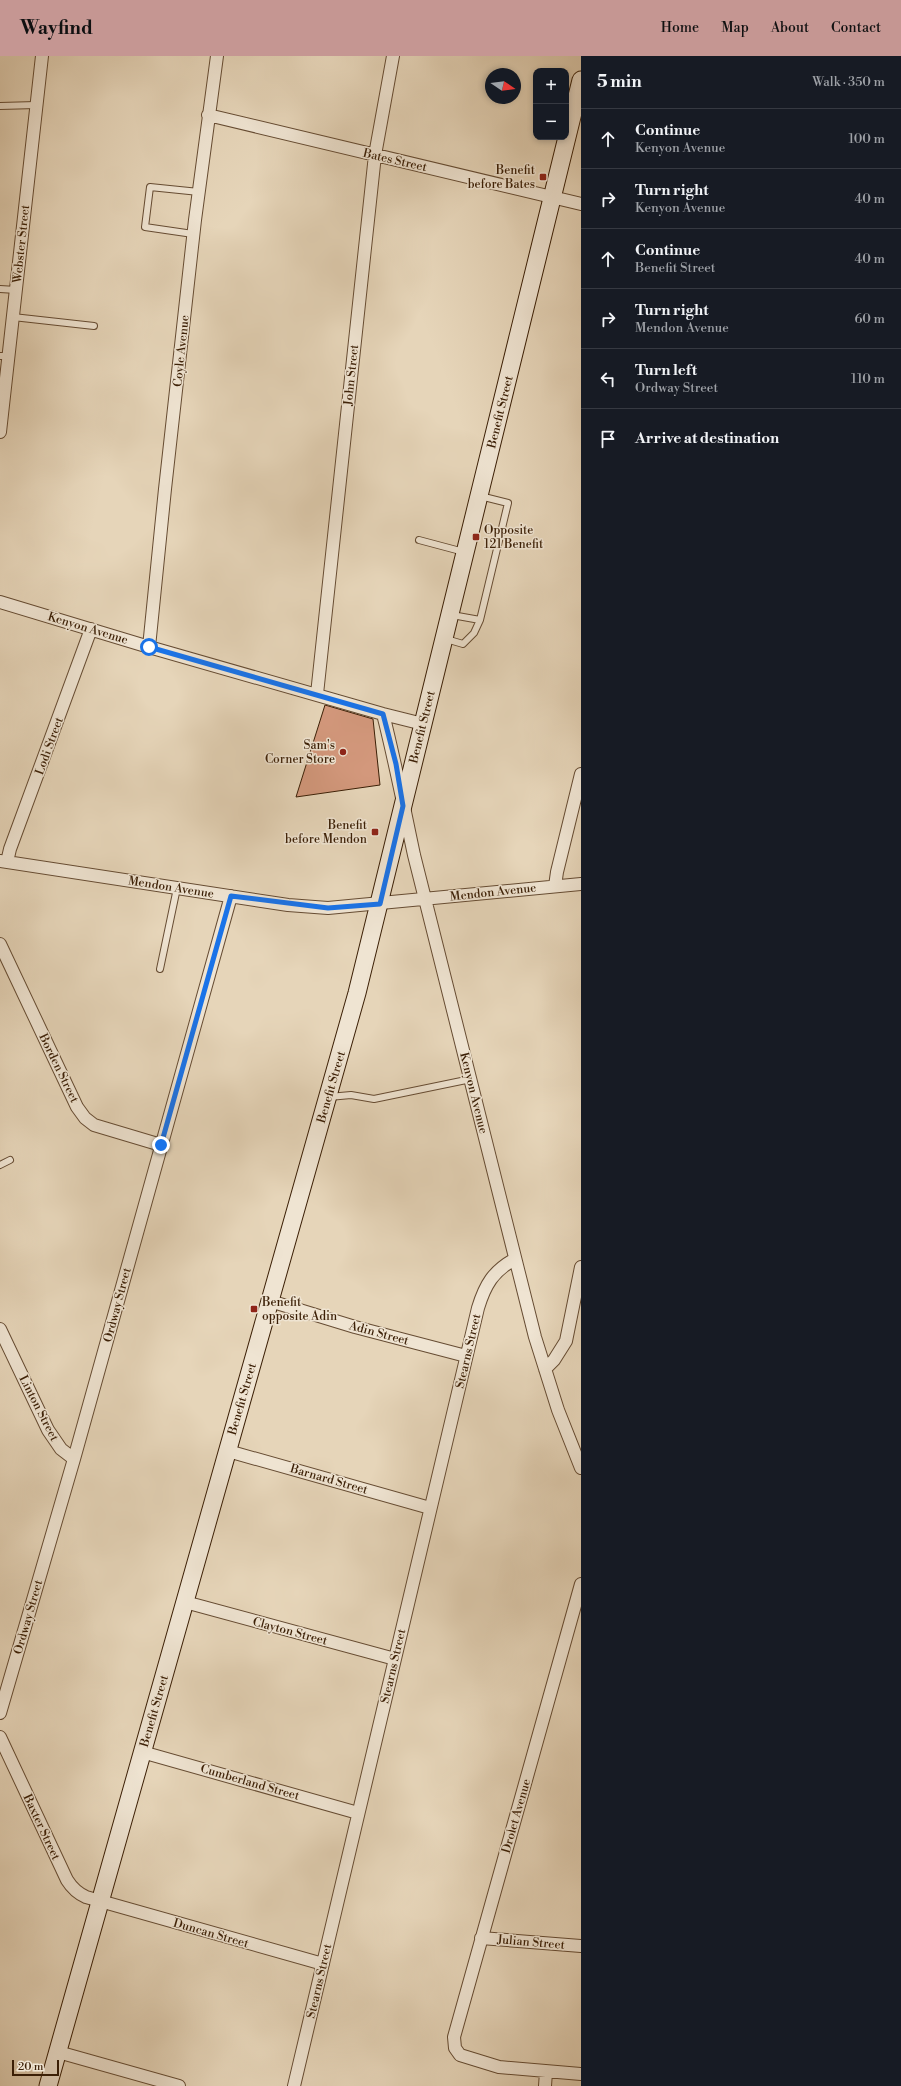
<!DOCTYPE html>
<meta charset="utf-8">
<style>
body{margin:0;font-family:"Libre Bodoni",serif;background:#242831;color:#f1f3f6}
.controls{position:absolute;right:12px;top:12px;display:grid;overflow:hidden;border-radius:8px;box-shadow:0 2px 6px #0003}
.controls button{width:36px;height:36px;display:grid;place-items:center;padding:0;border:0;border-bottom:1px solid #363941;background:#171b24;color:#f1f3f6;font:20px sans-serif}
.compass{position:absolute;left:485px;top:12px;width:36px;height:36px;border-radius:50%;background:#171b24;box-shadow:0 2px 6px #0003;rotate:103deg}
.scale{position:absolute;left:12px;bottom:10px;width:47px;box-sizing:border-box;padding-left:4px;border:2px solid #3b1f06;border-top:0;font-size:11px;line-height:14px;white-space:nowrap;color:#3b1f06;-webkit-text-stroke:3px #efe4d2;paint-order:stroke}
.stop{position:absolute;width:12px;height:12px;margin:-9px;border:3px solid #1a73e8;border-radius:50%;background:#fff}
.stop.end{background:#1a73e8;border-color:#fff;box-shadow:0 1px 4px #0008}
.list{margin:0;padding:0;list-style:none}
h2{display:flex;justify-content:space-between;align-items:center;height:52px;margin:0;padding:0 16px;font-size:17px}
h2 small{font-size:13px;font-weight:400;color:#9ea1a6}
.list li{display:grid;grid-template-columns:26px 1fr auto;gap:12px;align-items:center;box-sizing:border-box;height:60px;padding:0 16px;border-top:1px solid #363941}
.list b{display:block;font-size:15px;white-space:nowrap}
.list p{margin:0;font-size:13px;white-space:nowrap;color:#9ea1a6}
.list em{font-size:13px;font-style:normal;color:#9ea1a6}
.icon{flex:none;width:22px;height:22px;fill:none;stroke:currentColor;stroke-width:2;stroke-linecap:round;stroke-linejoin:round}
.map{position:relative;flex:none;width:581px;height:2030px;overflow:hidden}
header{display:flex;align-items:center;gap:24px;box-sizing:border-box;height:56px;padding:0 20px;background:#c59692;color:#111}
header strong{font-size:19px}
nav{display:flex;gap:22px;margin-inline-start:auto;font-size:14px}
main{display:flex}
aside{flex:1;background:#171b24}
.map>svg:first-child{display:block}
.building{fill:#d3987c;stroke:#3b1f06}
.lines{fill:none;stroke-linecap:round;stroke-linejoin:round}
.lane-casing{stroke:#664c33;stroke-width:8}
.street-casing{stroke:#664c33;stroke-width:14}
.secondary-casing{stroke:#3b1f06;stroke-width:19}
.lane{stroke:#efe4d2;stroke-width:6}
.street{stroke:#efe4d2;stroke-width:12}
.secondary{stroke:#efe4d2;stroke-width:17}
.route{stroke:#1a73e8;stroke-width:5}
.poi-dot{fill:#8f2418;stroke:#efe4d2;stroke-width:1.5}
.labels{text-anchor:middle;stroke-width:3;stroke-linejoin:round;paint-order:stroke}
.street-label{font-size:12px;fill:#3b1f06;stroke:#efe4d2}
.poi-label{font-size:12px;fill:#3b1f06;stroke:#efe4d2;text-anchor:end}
</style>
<header>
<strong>Wayfind</strong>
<nav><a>Home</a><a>Map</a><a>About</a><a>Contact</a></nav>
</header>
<main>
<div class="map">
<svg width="581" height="2030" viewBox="0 0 581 2030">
<rect width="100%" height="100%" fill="#e6d5b9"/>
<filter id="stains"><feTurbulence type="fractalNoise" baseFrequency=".005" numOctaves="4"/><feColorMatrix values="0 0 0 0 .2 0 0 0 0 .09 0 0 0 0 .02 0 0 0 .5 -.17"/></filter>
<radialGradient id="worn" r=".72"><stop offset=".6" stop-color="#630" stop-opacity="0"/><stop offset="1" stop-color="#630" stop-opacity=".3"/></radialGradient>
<path class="building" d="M325,649l48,14 7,66 -84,12z"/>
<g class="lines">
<g class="lane-casing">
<path id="lane" d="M0,50l36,-1
M193,178l-48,-7 5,-40 49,5
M0,233l16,1
M13,261l81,9
M0,300h8
M419,484l45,12
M452,559l28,5 28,-117 -28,-7
M446,583l17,5 11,-11 6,-13
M160,913l17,-81
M329,1041l22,-2 23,4 97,-20
M0,1109l10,-5"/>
</g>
<g class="street-casing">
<path id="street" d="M208,59l373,89
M0,376l42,-376
M0,546l149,45 234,67 40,10
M149,591l16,-158 30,-269 22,-164
M317,638l58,-539 18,-99
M383,658c12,47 21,94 31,141l121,482 23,73 23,58
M0,805l288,44 40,3 253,-24
M7,806l3,-13 81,-220
M555,830l2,-14 24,-98
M0,888l77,163 8,11 9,7 67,20
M270,1245l85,26 111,29
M0,1273l48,101 13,19 13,10
M545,1313l9,-9 12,-19 15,-74
M228,1395l202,57
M581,1528l-127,453 1,11 5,7 39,12 82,7
M185,1546l210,57
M0,1657l74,-254 157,-563
M0,1681l67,143c5,8 10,13 19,17l237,67
M142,1696l216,61
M481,1882l100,8
M58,1996l121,34
M294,2030l184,-778c7,-23 15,-37 37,-49
M545,2030l1,-14"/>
</g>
<g class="secondary-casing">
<path id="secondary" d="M48,2030l309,-1093 224,-913"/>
</g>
<use href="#lane" class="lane"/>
<use href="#street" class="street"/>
<use href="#secondary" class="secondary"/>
</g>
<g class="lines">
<path class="route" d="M149,591l234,67 13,50 7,42 -23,98 -52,4 -97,-12 -70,249"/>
</g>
<g class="poi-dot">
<rect x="539" y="117" width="8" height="8" rx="2"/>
<rect x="472" y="477" width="8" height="8" rx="2"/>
<circle cx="343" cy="696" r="4"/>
<rect x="371" y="772" width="8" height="8" rx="2"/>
<rect x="250" y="1249" width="8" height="8" rx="2"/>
</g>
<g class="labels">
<g class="street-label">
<text transform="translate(395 104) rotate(13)" y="4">Bates Street</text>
<text transform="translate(21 188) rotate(-84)" y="4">Webster Street</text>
<text transform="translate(181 295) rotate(-84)" y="4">Coyle Avenue</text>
<text transform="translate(351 319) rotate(-84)" y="4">John Street</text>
<text transform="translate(500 356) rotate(-76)" y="4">Benefit Street</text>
<text transform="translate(88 572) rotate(17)" y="4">Kenyon Avenue</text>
<text transform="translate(422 671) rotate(-76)" y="4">Benefit Street</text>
<text transform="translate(49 690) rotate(-70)" y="4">Lodi Street</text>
<text transform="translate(171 831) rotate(9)" y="4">Mendon Avenue</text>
<text transform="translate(493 836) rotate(-6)" y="4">Mendon Avenue</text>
<text transform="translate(59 1012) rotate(64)" y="4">Borden Street</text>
<text transform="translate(331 1031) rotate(-74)" y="4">Benefit Street</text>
<text transform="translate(474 1037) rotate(76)" y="4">Kenyon Avenue</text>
<text transform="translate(117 1249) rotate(-75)" y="4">Ordway Street</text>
<text transform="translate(379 1277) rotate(15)" y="4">Adin Street</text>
<text transform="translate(468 1295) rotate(-77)" y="4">Stearns Street</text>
<text transform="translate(242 1343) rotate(-74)" y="4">Benefit Street</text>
<text transform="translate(39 1352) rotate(63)" y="4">Linton Street</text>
<text transform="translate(329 1423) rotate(16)" y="4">Barnard Street</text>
<text transform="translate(28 1561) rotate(-74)" y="4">Ordway Street</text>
<text transform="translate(290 1575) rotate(15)" y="4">Clayton Street</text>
<text transform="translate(393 1610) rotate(-77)" y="4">Stearns Street</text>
<text transform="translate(154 1655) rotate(-74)" y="4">Benefit Street</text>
<text transform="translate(250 1726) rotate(16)" y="4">Cumberland Street</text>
<text transform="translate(516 1760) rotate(-74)" y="4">Drolet Avenue</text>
<text transform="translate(42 1771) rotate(65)" y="4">Baxter Street</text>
<text transform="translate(211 1877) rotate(16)" y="4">Duncan Street</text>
<text transform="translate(531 1886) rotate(5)" y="4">Julian Street</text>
<text transform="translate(319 1925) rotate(-77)" y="4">Stearns Street</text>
</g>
<g class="poi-label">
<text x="535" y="118">Benefit<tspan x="535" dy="14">before Bates</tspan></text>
<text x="484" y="478" text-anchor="start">Opposite<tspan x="484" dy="14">121 Benefit</tspan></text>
<text x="335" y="693">Sam's<tspan x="335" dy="14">Corner Store</tspan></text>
<text x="367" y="773">Benefit<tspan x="367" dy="14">before Mendon</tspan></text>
<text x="262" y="1250" text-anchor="start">Benefit<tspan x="262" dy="14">opposite Adin</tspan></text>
</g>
</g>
<rect width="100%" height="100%" filter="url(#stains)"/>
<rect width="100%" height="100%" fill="url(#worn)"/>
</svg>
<div class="controls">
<button>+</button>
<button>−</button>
</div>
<svg class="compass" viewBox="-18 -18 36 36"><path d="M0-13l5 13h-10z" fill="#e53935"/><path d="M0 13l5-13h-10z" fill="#9ea1a6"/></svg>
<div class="scale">20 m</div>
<div class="stop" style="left:149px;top:591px"></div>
<div class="stop end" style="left:161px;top:1089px"></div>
</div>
<aside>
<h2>5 min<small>Walk · 350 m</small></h2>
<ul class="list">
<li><svg class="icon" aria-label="ahead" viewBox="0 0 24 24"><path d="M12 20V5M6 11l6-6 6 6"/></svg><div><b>Continue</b><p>Kenyon Avenue</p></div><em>100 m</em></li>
<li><svg class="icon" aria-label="right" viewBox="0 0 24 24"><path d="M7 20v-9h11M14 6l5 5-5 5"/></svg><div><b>Turn right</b><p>Kenyon Avenue</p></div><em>40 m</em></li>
<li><svg class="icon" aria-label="ahead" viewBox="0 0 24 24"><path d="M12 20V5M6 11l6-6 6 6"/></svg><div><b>Continue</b><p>Benefit Street</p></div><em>40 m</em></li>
<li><svg class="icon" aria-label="right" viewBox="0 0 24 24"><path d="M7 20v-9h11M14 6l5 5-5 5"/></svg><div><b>Turn right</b><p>Mendon Avenue</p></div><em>60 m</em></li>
<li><svg class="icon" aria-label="left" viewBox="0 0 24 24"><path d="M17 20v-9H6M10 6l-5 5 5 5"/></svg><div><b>Turn left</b><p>Ordway Street</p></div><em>110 m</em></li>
<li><svg class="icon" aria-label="arrive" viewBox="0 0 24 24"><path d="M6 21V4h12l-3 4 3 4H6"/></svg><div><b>Arrive at destination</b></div></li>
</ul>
</aside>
</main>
